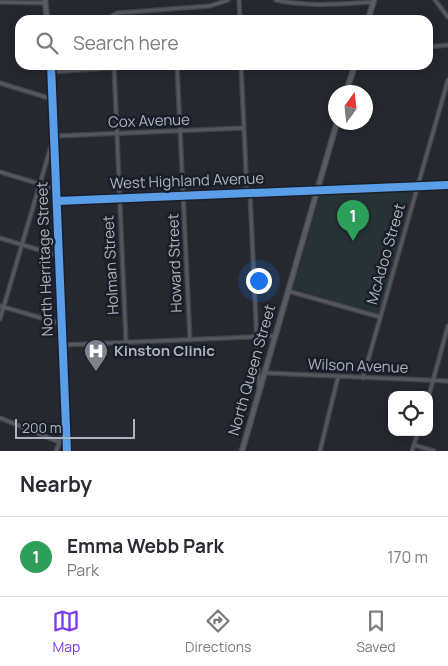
<!DOCTYPE html>
<style>
body{margin:0;font-family:Manrope,sans-serif;background:#f7f7f7;color:#2b2b33}
.controls{position:absolute;right:15px;bottom:15px;display:grid;overflow:hidden;border-radius:10px;box-shadow:0 2px 12px #0003}
.controls button{width:45px;height:45px;display:grid;place-items:center;padding:0;border:0;border-bottom:1px solid #e1e1e2;background:#fff;color:#2b2b33;font:25px sans-serif}
.compass{position:absolute;left:328px;top:85px;width:45px;height:45px;border-radius:50%;background:#fff;box-shadow:0 2px 12px #0003;rotate:15deg}
.scale{position:absolute;left:15px;bottom:12px;width:120px;box-sizing:border-box;padding-left:5px;border:2px solid #aeb3c1;border-top:0;font-size:14px;line-height:18px;white-space:nowrap;color:#aeb3c1;-webkit-text-stroke:4px #1a1e29;paint-order:stroke}
.you{position:absolute;left:258px;top:280px;width:18px;height:18px;margin:-12px;border:4px solid #fff;border-radius:50%;background:#1a73e8;box-shadow:0 0 0 8px #1a73e833}
.badge{display:grid;place-items:center;width:32px;height:32px;border-radius:50%;background:#7c3aed;color:#fff;font-size:16px;font-weight:700}
.pin{position:absolute;translate:-50% -41px;filter:drop-shadow(0 1px 2px #0008)}
.pin::after{content:'';position:absolute;top:26px;width:18px;height:15px;background:inherit;clip-path:polygon(0 0,100% 0,50% 100%)}
.list{margin:0;padding:0;list-style:none}
h2{display:flex;justify-content:space-between;align-items:center;height:65px;margin:0;padding:0 20px;font-size:21px}
h2 small{font-size:16px;font-weight:400;color:#7c7c81}
.list li{display:grid;grid-template-columns:32px 1fr auto;gap:15px;align-items:center;box-sizing:border-box;height:80px;padding:0 20px;border-top:1px solid #e1e1e2}
.list b{display:block;font-size:19px;white-space:nowrap}
.list p{margin:0;font-size:16px;white-space:nowrap;color:#7c7c81}
.list em{font-size:16px;font-style:normal;color:#7c7c81}
.icon{flex:none;width:28px;height:28px;fill:none;stroke:currentColor;stroke-width:2;stroke-linecap:round;stroke-linejoin:round}
.map{position:relative;flex:none;width:448px;height:451px;overflow:hidden}
.search{position:absolute;background:#fff;box-shadow:0 2px 12px #0003;left:15px;right:15px;top:15px;height:55px;display:flex;align-items:center;gap:12px;box-sizing:border-box;padding:0 18px;border-radius:15px;color:#7c7c81;font-size:19px}
.sheet{height:145px;background:#fff}
nav{display:flex;justify-content:space-around;align-items:center;box-sizing:border-box;height:70px;border-top:1px solid #e1e1e2;background:#fff;font-size:14px;color:#7c7c81}
nav a{display:grid;justify-items:center;gap:2px}
nav .on{color:#7c3aed}
.map>svg:first-child{display:block}
.green{fill:#263236}
.lines{fill:none;stroke-linecap:round;stroke-linejoin:round}
.street-casing{stroke:#414349;stroke-width:5.5}
.secondary-casing{stroke:#42454c;stroke-width:7}
.street{stroke:#54575e;stroke-width:3}
.secondary{stroke:#585b62;stroke-width:4.5}
.cycleway-casing{stroke:#1a1e29;stroke-width:11}
.cycleway{stroke:#5a9eea;stroke-width:8}
.labels{text-anchor:middle;stroke-width:5;stroke-linejoin:round;paint-order:stroke}
.street-label{font-size:15px;fill:#aeb3c1;stroke:#1a1e29}
.poi-label{font-size:15px;font-weight:bold;fill:#aeb3c1;stroke:#1a1e29;text-anchor:start}
</style>
<div class="map">
<svg width="448" height="451" viewBox="0 0 448 451">
<rect width="100%" height="100%" fill="#25282f"/>
<path class="green" d="M414,190l-35,124 -86,-25 28,-96z"/>
<g class="lines">
<g class="street-casing">
<path id="street" d="M239,0l1,20
M276,0c32,7 65,4 97,2
M435,0l13,17
M0,2l45,1
M111,20l1,-4 5,-3 93,-7 18,-6
M428,47l20,-2
M114,65l12,277
M177,65l13,275
M241,65l6,128
M51,72l105,-7
M0,83l52,16
M0,172l56,17
M250,193l9,195
M0,238l59,18
M288,291l92,26
M0,306l62,18
M0,319l54,-183 190,-8
M63,345l211,-9
M267,373l181,8
M363,378l85,-298
M429,395l19,-69
M0,418l59,24
M414,445l20,6
M56,451l9,-20
M320,451l18,-74
M412,451l6,-19"/>
</g>
<g class="secondary-casing">
<path id="secondary" d="M45,0l2,20
M368,20l6,-20
M51,65l16,386
M346,92l9,-27
M57,201l391,-16
M242,451l95,-329"/>
</g>
<use href="#street" class="street"/>
<use href="#secondary" class="secondary"/>
<g class="cycleway-casing">
<path id="cycleway" d="M51,65l16,386
M57,201l391,-16"/>
</g>
<use href="#cycleway" class="cycleway"/>
</g>
<defs>
<g id="hospital-pin" transform="scale(1.25)"><path d="M0 17L-7.5 6A9.5 9.5 0 1 1 7.5 6Z" fill="#7e828e" stroke="#1a1e29"/><path d="M-5-5h3v3.5h4V-5h3V5h-3V1.5h-4V5h-3Z" fill="#fff"/></g>
</defs>
<g fill-rule="evenodd">
<use href="#hospital-pin" x="96" y="351"/>
</g>
<g class="labels">
<g class="street-label">
<text transform="translate(149 121) rotate(-2)" y="5">Cox Avenue</text>
<text transform="translate(187 181) rotate(-2)" y="5">West Highland Avenue</text>
<text transform="translate(386 254) rotate(-74)" y="5">McAdoo Street</text>
<text transform="translate(45 259) rotate(-92)" y="5">North Herritage Street</text>
<text transform="translate(175 263) rotate(-92)" y="5">Howard Street</text>
<text transform="translate(111 265) rotate(-93)" y="5">Holman Street</text>
<text transform="translate(358 366) rotate(2)" y="5">Wilson Avenue</text>
<text transform="translate(252 370) rotate(-74)" y="5">North Queen Street</text>
</g>
<g class="poi-label">
<text x="114" y="356">Kinston Clinic</text>
</g>
</g>
</svg>
<div class="controls">
<button><svg class="icon" aria-label="locate" viewBox="0 0 24 24"><circle cx="12" cy="12" r="6"/><path d="M12 2v4M12 18v4M2 12h4M18 12h4"/></svg></button>
</div>
<svg class="compass" viewBox="-18 -18 36 36"><path d="M0-13l5 13h-10z" fill="#e53935"/><path d="M0 13l5-13h-10z" fill="#7c7c81"/></svg>
<div class="scale">200 m</div>
<div class="you"></div>
<div class="pin badge" style="left:353px;top:241px;background:#2e9e5b">1</div>
<div class="search"><svg class="icon" aria-label="search" viewBox="0 0 24 24"><circle cx="10" cy="10" r="6"/><path d="M15 15l6 6"/></svg>Search here</div>
</div>
<section class="sheet">
<h2>Nearby<small></small></h2>
<ul class="list">
<li><span class="badge" style="background:#2e9e5b">1</span><div><b>Emma Webb Park</b><p>Park</p></div><em>170 m</em></li>
</ul>
</section>
<nav>
<a class="on"><svg class="icon" aria-label="map" viewBox="0 0 24 24"><path d="M3 6l6-2 6 2 6-2v14l-6 2-6-2-6 2zM9 4v14M15 6v14"/></svg>Map</a>
<a><svg class="icon" aria-label="directions" viewBox="0 0 24 24"><path d="M12 3l9 9-9 9-9-9zM9 14v-3h6M13 9l2 2-2 2"/></svg>Directions</a>
<a><svg class="icon" aria-label="saved" viewBox="0 0 24 24"><path d="M7 4h10v16l-5-4-5 4z"/></svg>Saved</a>
</nav>
